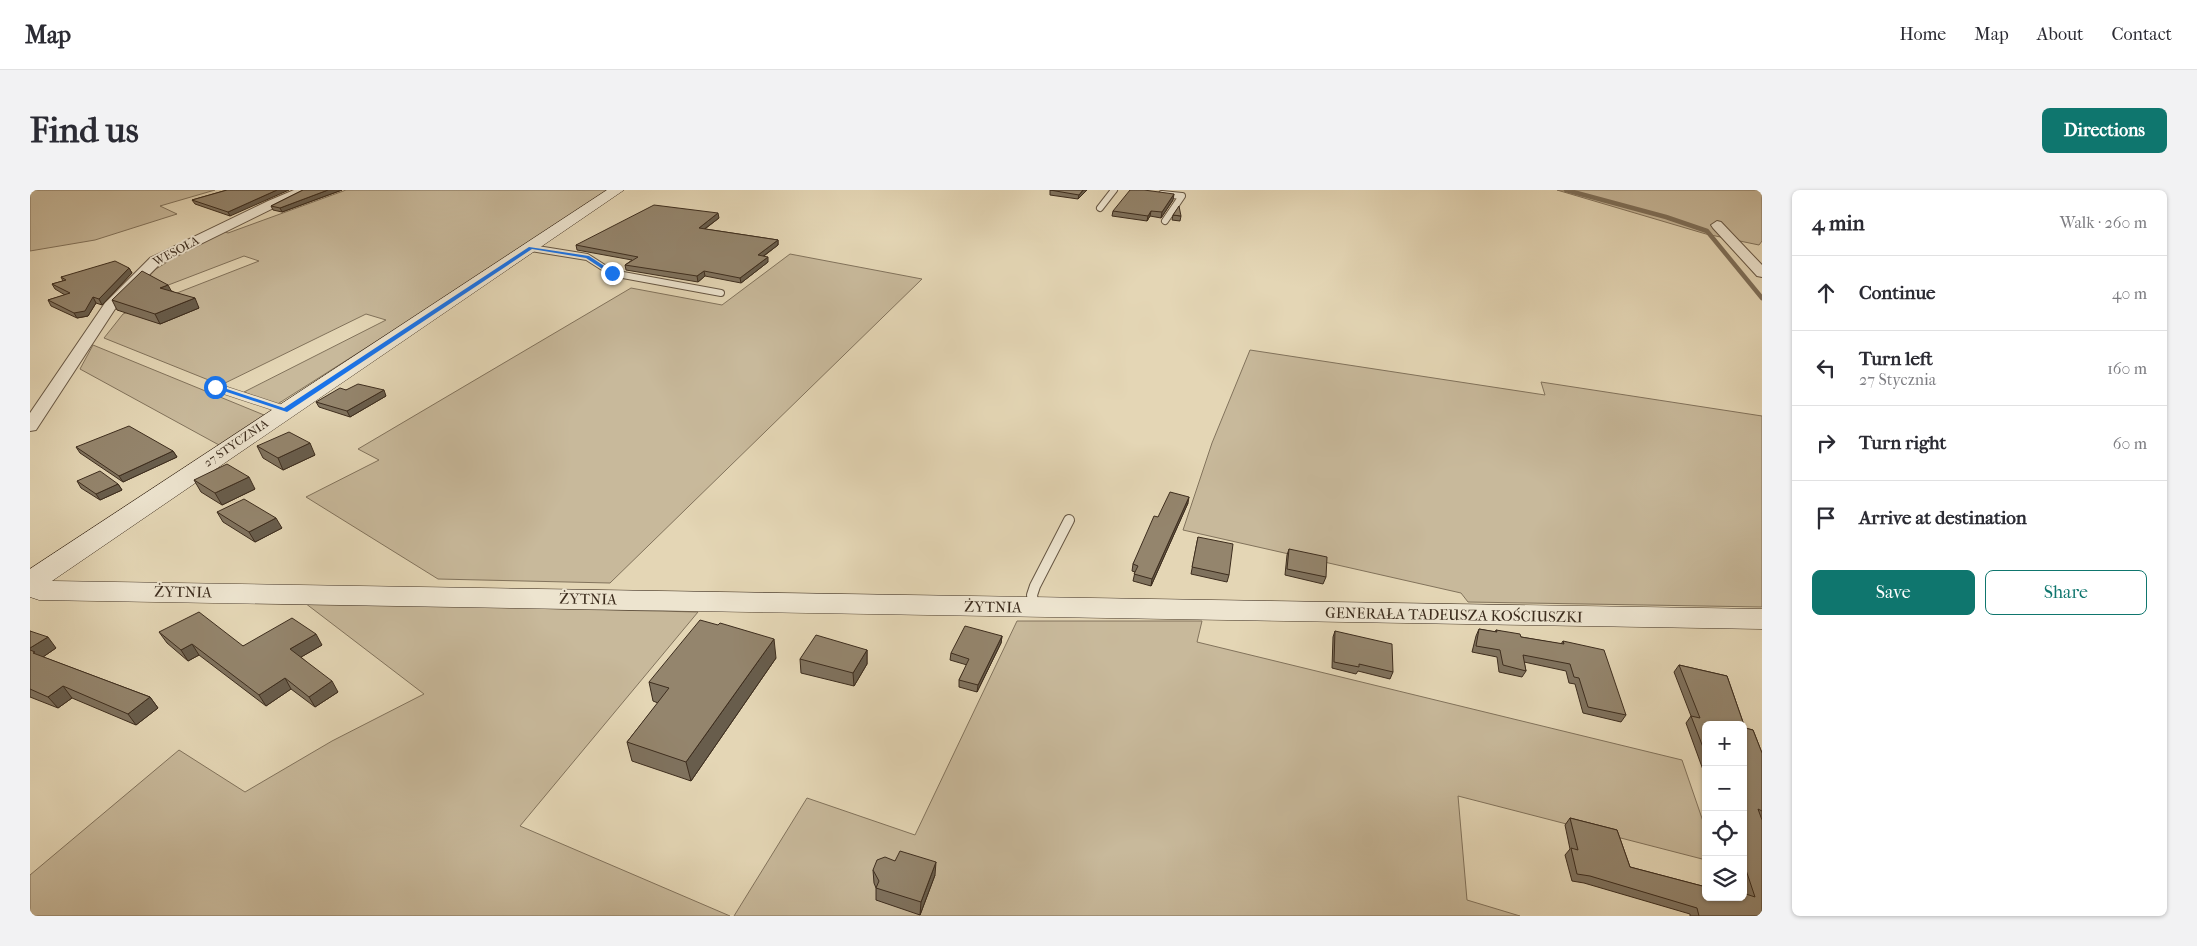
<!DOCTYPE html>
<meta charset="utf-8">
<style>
body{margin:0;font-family:"IM FELL French Canon",serif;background:#f2f2f3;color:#2b2b33}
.controls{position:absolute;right:15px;bottom:15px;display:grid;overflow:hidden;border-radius:8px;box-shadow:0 1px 4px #0004}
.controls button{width:45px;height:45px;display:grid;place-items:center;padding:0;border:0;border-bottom:1px solid #e1e1e2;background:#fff;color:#2b2b33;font:25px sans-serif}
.stop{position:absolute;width:15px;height:15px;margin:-11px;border:4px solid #1a73e8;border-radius:50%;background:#fff}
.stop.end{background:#1a73e8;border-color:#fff;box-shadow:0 1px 5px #0008}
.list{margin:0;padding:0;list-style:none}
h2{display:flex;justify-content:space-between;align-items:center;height:65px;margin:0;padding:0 20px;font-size:21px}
h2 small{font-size:16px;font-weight:400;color:#7c7c81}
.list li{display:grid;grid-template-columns:32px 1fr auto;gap:15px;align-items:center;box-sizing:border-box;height:75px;padding:0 20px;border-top:1px solid #e1e1e2}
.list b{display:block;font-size:19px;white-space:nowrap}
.list p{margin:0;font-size:16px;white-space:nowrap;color:#7c7c81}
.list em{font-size:16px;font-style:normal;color:#7c7c81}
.actions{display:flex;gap:10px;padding:15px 20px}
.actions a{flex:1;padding:11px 0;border:1px solid #0f766e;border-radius:8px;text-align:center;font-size:18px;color:#0f766e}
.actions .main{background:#0f766e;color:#fff}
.icon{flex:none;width:28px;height:28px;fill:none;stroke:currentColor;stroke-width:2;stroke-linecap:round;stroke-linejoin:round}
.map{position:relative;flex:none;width:1732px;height:726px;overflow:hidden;border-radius:8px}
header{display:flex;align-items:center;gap:30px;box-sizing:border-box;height:70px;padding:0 25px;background:#fff;border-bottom:1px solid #e1e1e2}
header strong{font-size:24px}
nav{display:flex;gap:28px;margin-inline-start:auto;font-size:18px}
.intro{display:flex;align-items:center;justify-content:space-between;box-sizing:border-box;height:120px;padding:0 30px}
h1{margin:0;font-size:35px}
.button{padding:12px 22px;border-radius:8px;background:#0f766e;color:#fff;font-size:18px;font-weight:700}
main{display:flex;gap:30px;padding:0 30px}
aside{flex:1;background:#fff;border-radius:8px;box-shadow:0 1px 4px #0004}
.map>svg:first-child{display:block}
.green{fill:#c8b99b;stroke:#82735c}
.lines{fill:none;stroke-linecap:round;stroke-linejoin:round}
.stream{stroke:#7f705a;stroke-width:4.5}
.lane-far2-casing{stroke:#675744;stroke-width:8}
.lane-far1-casing{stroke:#675744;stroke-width:9}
.lane-casing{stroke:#675744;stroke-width:12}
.street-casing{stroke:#675744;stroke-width:2}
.secondary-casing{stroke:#3d2d1e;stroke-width:1}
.lane-far2{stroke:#ede4cf;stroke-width:6}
.lane-far1{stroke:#ede4cf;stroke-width:8}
.lane{stroke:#ede4cf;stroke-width:10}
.street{fill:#ede4cf;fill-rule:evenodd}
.secondary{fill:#ede4cf;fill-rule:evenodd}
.wall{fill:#7f725e;stroke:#3d2d1e}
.shaded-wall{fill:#685d4c;stroke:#3d2d1e}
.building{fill:#94856d;stroke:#3d2d1e}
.route{fill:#1a73e8}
.labels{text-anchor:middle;stroke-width:4;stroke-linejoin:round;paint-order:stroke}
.far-street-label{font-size:12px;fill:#3d2d1e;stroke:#ede4cf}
.street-label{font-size:15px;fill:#3d2d1e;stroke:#ede4cf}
</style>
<header>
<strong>Map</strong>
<nav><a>Home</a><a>Map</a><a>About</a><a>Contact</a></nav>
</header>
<div class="intro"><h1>Find us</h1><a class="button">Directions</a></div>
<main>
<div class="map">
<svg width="1732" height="726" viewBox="0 0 1732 726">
<rect width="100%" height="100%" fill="#e4d6b5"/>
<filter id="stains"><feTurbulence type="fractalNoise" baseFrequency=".004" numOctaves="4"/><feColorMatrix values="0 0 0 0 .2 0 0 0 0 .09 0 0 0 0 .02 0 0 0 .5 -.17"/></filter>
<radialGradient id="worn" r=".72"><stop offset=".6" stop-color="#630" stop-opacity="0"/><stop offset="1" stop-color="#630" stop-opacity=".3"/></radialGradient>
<path class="green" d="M0,0h185l-55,16 17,8 -82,26 -65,11z
M316,0h262l-129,86 -203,129 -32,-13 142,-72 -20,-6 -145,71 -117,-47 19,-24 136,-53 -15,-5 -120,46 32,-33 40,-25 27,-13 5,2z
M1527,0h205v51l-3,4 -53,-11z
M760,64l132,25 -312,304 -172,-4 -132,-82 73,-37 -21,-11 273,-161 91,17z
M63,155l171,70 -45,30 -139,-76z
M1220,160l295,45 -4,-13 221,34v191l-294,-5 -7,-9 -278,-63 29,-87z
M275,413l393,9 -178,214 210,90h-700v-41l149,-125 66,42 87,-51 92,-47z
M987,431h185l-5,21 485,118 24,70v30l-248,-64 9,104 53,16h-786l73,-118 108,37z"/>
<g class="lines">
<path class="stream" d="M1536,0l100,27 41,14 55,67"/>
<g class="lane-far2-casing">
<path id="lane-far2" d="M1132,4l20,2 -17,25
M1070,18l14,-18
M501,58l56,9 25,16 109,20"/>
</g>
<g class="lane-far1-casing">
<path id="lane-far1" d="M185,197l70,23"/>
</g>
<g class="lane-casing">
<path id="lane" d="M1004,417l-2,-12 3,-9 34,-66"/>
</g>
<g class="street-casing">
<path id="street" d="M264,0h16l-150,74 -45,45 -79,121 -6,1v-18l75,-110 45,-45 118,-57z
M1687,31l4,1 41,43v12l-5,-1 -44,-48 -2,-3z"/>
</g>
<g class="secondary-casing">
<path id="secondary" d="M577,0h17l-572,391 1710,28v20l-1723,-29 -9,-3v-28z"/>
</g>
<use href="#lane-far2" class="lane-far2"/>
<use href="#lane-far1" class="lane-far1"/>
<use href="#lane" class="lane"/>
<use href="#street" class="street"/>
<use href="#secondary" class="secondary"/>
</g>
<path class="wall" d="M197,0l3,26 -35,-12 -3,-4z
M273,0h39l-60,22 -9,-2 -2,-4z
M1020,0h37l-9,9 -28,-4z
M1143,10l-12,18 -11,-2 -3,5 -35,-5 1,-5z
M1143,25l8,1 -1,5 -8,-1z
M689,28l-14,11 73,11v5l-14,11 4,6 -27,21 -36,-7 -7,6 -72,-12 -1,-5 7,-5 -55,-10 -1,-5z
M99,78l3,5 -30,32 -6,-2 -8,13 -11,2 -26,-12 -3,-6 17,-5 -10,-6 -3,-5 11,-3 -2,-4z
M142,101l27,17 -39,16 -43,-14 -5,-10z
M316,200l40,6 -36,21 -31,-10 -3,-5z
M227,256l58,9 -32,15 -20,-12z
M46,257l97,4 4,6 -54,25 -43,-29z
M164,290l61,9 -33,16 -21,-13z
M47,291l41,3 4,6 -22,10 -19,-12z
M1158,313l-37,83 -18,-5 2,-9 -3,-1 1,-7 25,-47z
M187,322l65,16 -27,14 -32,-20z
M1168,347l31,38 -2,7 -36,-8z
M1259,359l37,28 -3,7 -38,-9 2,-20z
M1449,439l16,3 1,-2 25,7 40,7 2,-3 63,74 -5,7 -38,-9 -8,-29 -6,-1 -3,-12 -42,-9 2,9 -4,6 -23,-5 -2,-15 -25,-5 4,-16z
M0,441l26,17 -13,9 107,40 8,11 -22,17 -64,-27 -14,10 -28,-11z
M1305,441l58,41 -3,7 -32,-8 -2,3 -24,-6 1,-31z
M129,442l84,14 79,-1 -21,12 37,35 -23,15 -24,-18 -25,17 -67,-51 -11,6 -21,-18z
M972,446l-1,7 -24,49 -18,-5v-7l8,-15 -17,-5 1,-7z
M837,460v14l-13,22 -53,-13 -1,-14z
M746,468l-85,123 -59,-20 -5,-19 31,-39 -5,-2 -4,-19z
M1649,475l48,11 18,52 8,2 9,23v163h-72v-2l-106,-31 -12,-2 -7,-26 5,-6 -5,-24 5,-7 47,12 13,37 76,20v10h37v-4l2,1 -2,-5v-164h-37v53l-20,-55 5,-7 -17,-44z
M865,671l40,14 -15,40 -44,-15v-12l-2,-5 -1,-13z"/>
<path class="shaded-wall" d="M247,0h12l-59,26 -2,-4z
M298,0h14l-60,22 -2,-4z
M1053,0h4l-9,9 1,-4z
M1144,4l-1,6 -12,18 1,-6z
M1121,21l-1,5 -3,5 1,-5z
M688,23l1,5 -20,15v-5z
M748,50v5l-20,15v-5z
M738,67v5l-27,21 -1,-5z
M99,78l3,5 -30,32 -3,-6z
M674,81l1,5 -7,6 -1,-6z
M138,95l5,9 -13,-6z
M63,107l3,6 -8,13 -11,2 -3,-5z
M165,108l4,10 -39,16 -5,-10z
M354,200l2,6 -36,21 -3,-6z
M280,253l5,12 -32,15 -5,-12z
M143,261l4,6 -54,25 -4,-6z
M219,287l6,12 -33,16 -7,-12z
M88,294l4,6 -22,10 -4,-6z
M1159,307l-1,6 -37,83 1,-7z
M246,328l6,10 -27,14 -6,-10z
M286,444l6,11 -26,15 -6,-11z
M972,446l-1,7 -24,49 1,-7z
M18,447l8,11 -16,11 -10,-8v-3z
M744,449l2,19 -85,123 -5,-19z
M162,454l7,11 -11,6 -7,-11z
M837,460v14l-13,22 -1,-13z
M255,488l6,11 -25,17 -7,-11z
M302,491l6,11 -23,15 -6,-10z
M33,496l9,12 -14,10 -10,-11z
M120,507l8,11 -22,17 -8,-11z
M906,672l-1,13 -15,40 1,-13z"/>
<path class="building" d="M197,0h50l-49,22 -36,-12z
M273,0h25l-48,18 -9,-2z
M1020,0h33l-4,5z
M1100,0h14l30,4 -12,18 -11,-1 -3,5 -35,-5z
M624,15l64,8 -19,15 79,12 -20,15 10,2 -28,21 -36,-7 -7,5 -72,-11 13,-8 -62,-12z
M1149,16l2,10 -8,-1z
M85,71l14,7 -30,31 -6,-2 -8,14 -11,2 -26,-13 22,-7 -18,-9 14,-4 -5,-3z
M112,81l26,14 -8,3 35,10 -40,16 -43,-14z
M328,194l26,6 -37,21 -31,-9 24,-14 6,2z
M99,236l44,25 -54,25 -43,-29z
M259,242l21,11 -32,15 -21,-12z
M197,274l22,13 -34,16 -21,-13z
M70,281l18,13 -22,10 -19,-13z
M1140,302l19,5 -37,82 -18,-5 4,-8 -5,-2 21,-48 4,1z
M214,309l32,19 -27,14 -32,-20z
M1168,347l35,7 -4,31 -37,-8z
M1259,359l38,8 -1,20 -39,-8z
M169,422l44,34 49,-28 24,16 -26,15 42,32 -23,16 -24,-19 -26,17 -67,-51 -11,6 -22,-18z
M670,430l18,5 2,-2 54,16 -88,123 -59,-20 42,-54 -20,-6z
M935,436l37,10 -24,49 -19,-5 10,-21 -18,-6z
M1449,439l18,3 -1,-2 24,4 1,3 43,7 -1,-3 41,9 22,65 -38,-8 -9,-29 -5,-1 -4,-13 -47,-9 3,16 -23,-6 -3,-15 -24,-4z
M0,441l18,6 -18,11z
M1305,441l57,13 1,28 -34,-8v3l-25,-5z
M786,445l51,15 -14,23 -53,-14z
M0,460l5,2 -2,1 117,44 -22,17 -65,-28 -15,11 -18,-8z
M1649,475l48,11 18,52 8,2 9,23v58l-4,-2 4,11v96h-63l-2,-8 -107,-32 -13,-2 -6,-26 7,2 -8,-32 47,12 13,37 76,20v10h37v-4l12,4 -12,-36v-136h-37v30l-15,-39 9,2z
M870,661l36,11 -15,40 -45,-14 3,-7 -6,-11 4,-10 8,-3 10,4z"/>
<path class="route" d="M499,57l60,9 26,17 -5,1 -24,-16 -54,-9 -245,163 -75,-25 6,-1 66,22z"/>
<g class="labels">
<g class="far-street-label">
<text transform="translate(146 61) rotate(-28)" y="4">WESOŁA</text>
<text transform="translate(206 253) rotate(-34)" y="4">27 STYCZNIA</text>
</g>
<g class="street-label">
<text transform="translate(153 402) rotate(1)" y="5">ŻYTNIA</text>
<text transform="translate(558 409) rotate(1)" y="5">ŻYTNIA</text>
<text transform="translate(963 417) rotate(1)" y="5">ŻYTNIA</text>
<text transform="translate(1424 425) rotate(1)" y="5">GENERAŁA TADEUSZA KOŚCIUSZKI</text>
</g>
</g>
<rect width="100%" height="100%" filter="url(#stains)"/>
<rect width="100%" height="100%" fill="url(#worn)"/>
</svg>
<div class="controls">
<button>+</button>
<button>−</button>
<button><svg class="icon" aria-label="locate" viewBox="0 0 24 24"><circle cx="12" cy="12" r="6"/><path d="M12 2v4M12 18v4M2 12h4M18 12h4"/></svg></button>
<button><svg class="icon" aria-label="layers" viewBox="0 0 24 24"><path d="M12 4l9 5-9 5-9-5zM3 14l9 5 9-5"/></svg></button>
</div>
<div class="stop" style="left:185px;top:197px"></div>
<div class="stop end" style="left:582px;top:83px"></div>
</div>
<aside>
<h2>4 min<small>Walk · 260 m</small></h2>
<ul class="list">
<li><svg class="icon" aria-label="ahead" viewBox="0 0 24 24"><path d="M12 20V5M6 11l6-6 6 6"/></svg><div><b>Continue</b></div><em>40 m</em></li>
<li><svg class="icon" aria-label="left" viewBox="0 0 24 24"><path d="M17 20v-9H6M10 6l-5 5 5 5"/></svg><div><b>Turn left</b><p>27 Stycznia</p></div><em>160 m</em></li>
<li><svg class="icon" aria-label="right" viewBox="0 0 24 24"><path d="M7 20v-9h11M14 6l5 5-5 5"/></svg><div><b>Turn right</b></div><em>60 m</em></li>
<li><svg class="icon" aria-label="arrive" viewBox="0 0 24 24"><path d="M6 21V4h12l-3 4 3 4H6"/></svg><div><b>Arrive at destination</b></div></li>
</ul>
<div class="actions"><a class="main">Save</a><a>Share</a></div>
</aside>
</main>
